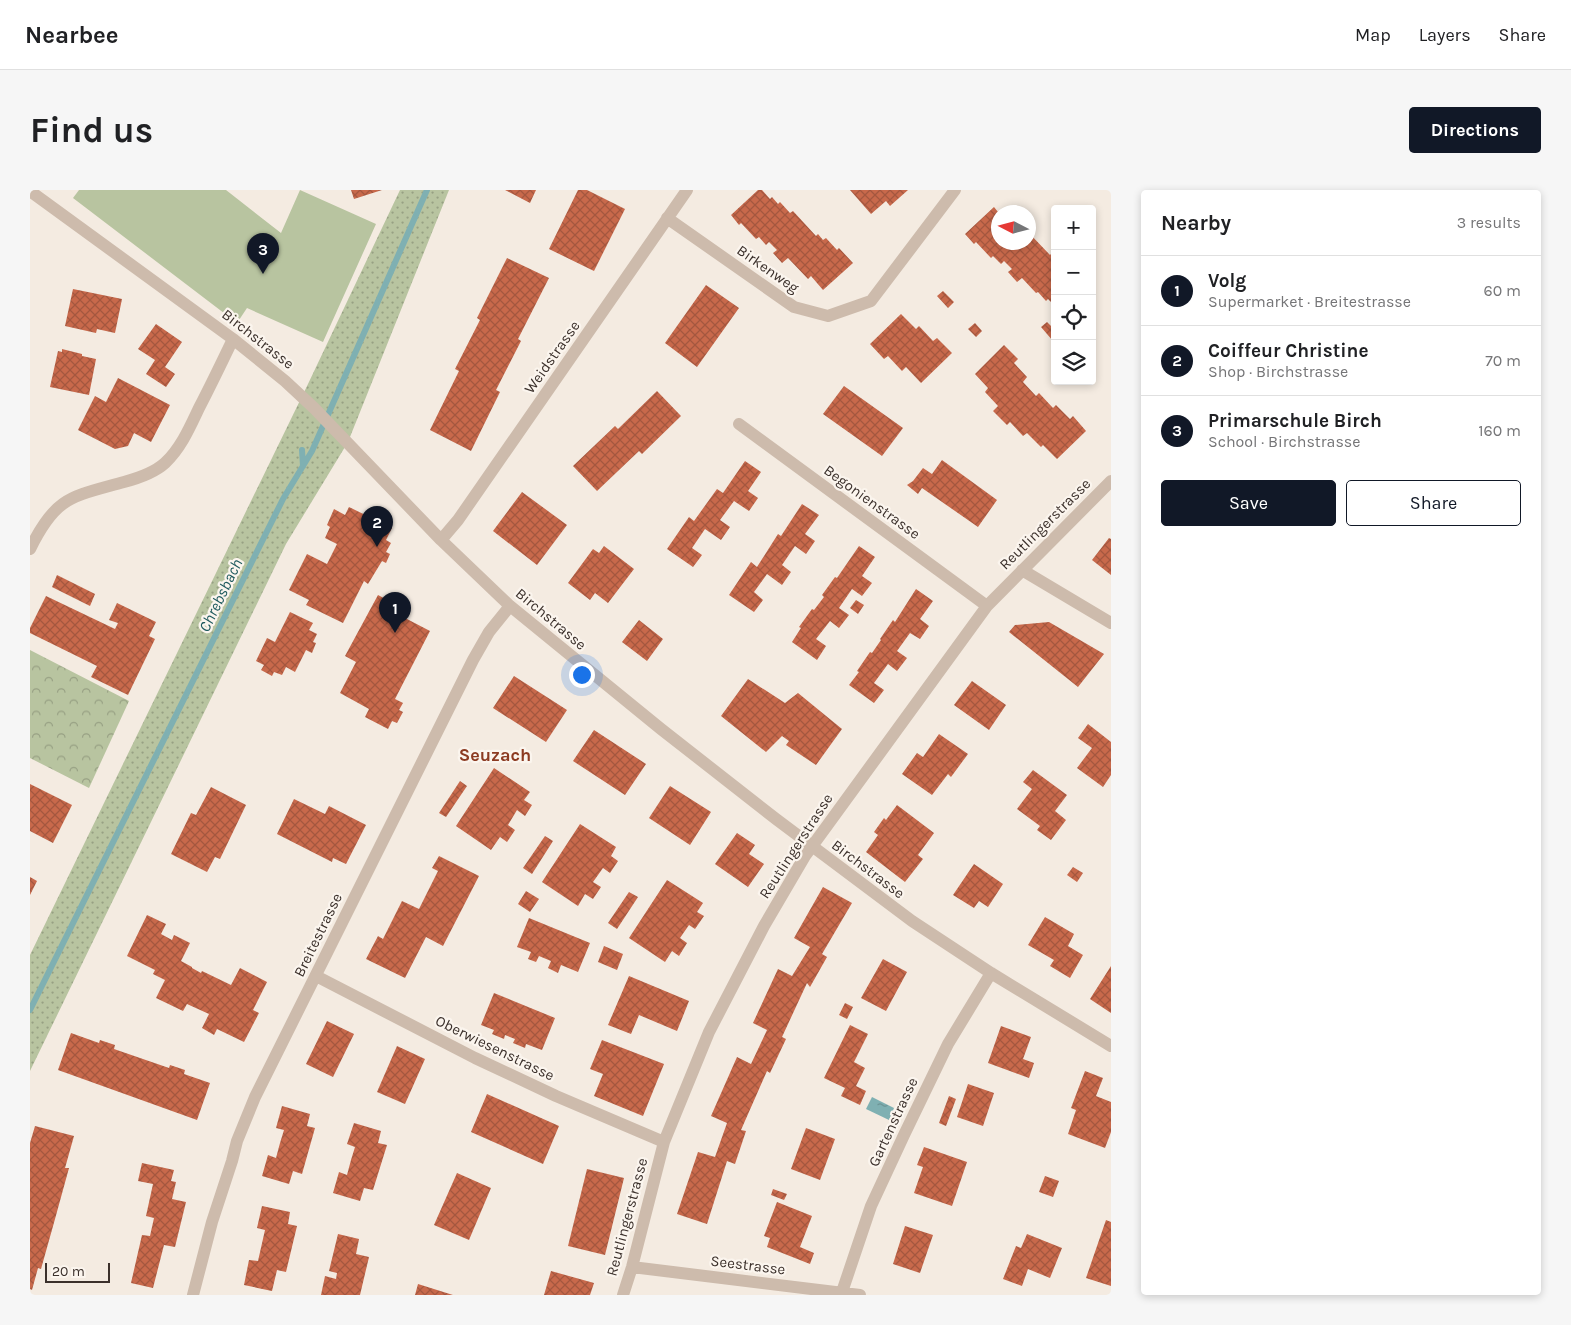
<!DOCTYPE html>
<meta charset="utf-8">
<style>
body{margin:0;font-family:Karla,sans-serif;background:#f6f6f6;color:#202124}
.controls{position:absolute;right:15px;top:15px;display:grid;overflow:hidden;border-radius:5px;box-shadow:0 2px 8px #0003}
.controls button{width:45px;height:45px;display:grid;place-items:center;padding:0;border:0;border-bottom:1px solid #e0e0e0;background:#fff;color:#202124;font:25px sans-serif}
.compass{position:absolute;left:961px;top:15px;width:45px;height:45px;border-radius:50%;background:#fff;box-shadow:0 2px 8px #0003;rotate:276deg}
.scale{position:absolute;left:15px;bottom:12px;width:65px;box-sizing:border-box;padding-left:5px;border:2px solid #3b302b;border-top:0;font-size:14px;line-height:18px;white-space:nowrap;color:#3b302b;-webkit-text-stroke:4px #fbf5ee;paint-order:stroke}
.you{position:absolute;left:551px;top:484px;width:18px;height:18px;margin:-12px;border:4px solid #fff;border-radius:50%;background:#1a73e8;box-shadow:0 0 0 8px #1a73e833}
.badge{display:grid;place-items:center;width:32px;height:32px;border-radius:50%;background:#111827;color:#fff;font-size:16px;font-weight:700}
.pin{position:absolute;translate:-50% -41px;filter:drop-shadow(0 1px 2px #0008)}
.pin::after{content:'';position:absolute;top:26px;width:18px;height:15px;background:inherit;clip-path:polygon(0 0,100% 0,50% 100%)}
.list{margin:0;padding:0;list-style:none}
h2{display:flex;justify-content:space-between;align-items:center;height:65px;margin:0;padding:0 20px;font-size:21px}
h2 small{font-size:16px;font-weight:400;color:#757577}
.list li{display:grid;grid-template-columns:32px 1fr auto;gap:15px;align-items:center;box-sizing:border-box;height:70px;padding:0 20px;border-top:1px solid #e0e0e0}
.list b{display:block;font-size:19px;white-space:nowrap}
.list p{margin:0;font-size:16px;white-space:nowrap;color:#757577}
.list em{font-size:16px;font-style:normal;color:#757577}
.actions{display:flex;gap:10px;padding:15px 20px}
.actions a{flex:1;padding:11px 0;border:1px solid #111827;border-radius:5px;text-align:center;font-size:18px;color:#111827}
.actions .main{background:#111827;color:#fff}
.icon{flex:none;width:28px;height:28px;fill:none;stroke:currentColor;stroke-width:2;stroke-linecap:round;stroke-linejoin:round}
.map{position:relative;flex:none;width:1081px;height:1105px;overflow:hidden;border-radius:5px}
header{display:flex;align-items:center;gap:30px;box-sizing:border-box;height:70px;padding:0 25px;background:#fff;border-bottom:1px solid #e0e0e0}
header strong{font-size:24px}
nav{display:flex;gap:28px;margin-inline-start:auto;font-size:18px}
.intro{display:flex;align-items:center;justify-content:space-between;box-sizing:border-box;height:120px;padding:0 30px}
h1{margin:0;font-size:35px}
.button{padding:12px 22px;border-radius:5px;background:#111827;color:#fff;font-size:18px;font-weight:700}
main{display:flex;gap:30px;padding:0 30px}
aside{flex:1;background:#fff;border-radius:5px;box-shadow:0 2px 8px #0003}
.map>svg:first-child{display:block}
.grass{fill:url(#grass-dots)}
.forest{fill:url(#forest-crowns)}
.pitch{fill:#b8c4a0}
.water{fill:url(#water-ripples)}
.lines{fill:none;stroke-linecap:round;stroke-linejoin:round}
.stream{stroke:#7fb0b2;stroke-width:6}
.building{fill:url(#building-cross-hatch)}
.minor{stroke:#cdbbac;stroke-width:12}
.labels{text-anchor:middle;stroke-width:4.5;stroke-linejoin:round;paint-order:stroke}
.street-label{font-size:15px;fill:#3b302b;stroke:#fbf5ee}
.water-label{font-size:16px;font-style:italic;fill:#1f5a5e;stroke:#fbf5ee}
.quarter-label{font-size:18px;font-weight:bold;fill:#8c3b22;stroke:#fbf5ee}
</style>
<header>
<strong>Nearbee</strong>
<nav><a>Map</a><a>Layers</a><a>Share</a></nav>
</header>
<div class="intro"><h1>Find us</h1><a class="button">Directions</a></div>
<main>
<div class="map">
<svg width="1081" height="1105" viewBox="0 0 1081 1105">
<defs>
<pattern id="grass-dots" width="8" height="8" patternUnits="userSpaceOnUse" patternTransform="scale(1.25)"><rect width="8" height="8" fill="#b8c4a0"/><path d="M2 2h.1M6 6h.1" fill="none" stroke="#97a083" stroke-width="1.8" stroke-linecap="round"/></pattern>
<pattern id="forest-crowns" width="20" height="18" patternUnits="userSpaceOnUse" patternTransform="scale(1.25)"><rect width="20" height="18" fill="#b8c4a0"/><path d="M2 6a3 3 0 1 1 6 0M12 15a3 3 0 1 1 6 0" fill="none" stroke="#97a083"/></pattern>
<pattern id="water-ripples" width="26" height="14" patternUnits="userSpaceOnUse" patternTransform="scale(1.25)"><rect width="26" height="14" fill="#7fb0b2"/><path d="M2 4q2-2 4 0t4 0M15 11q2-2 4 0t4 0" fill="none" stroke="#699091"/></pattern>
<pattern id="building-cross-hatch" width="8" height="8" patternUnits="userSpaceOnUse" patternTransform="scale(1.25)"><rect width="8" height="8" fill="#c8694b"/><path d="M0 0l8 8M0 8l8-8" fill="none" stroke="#a4573f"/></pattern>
</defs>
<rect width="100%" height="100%" fill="#f4ebe1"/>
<path class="grass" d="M370,0h49l-101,252 -62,102 -256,527v-116l278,-571z"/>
<path class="forest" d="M0,460l99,51 -40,87 -59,-30z"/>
<path class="pitch" d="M49,0h147l55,43 19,-43 76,34 -53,118 -76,-34 -10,15 -164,-125z"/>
<path class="water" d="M842,907l22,11 -5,12 -23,-11z"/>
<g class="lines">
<path class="stream" d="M272,260l1,16
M0,820l253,-511 29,-48 115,-261"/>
</g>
<path class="building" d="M321,0h31l-28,9z
M475,0h31l-6,13z
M548,0h9l38,19 -31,62 -45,-22z
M728,0h4l8,9 2,-2 6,7 2,-2 10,11 3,-2 23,25 2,-2 5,6 3,-2 11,12 2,-2 14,15 -30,27 -12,-14 -3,3 -20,-21 -6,5 -9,-10 4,-3 -8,-8 -3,3 -7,-8 -3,2 -15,-16 -2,2 -8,-10z
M820,0h58l-18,16 -4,-5 -15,13z
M964,17l4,5v30h30v-10l22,23 2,-2 3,3v50l-7,-7 -2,2 -8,-9 -2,1 -14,-15 -5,4 -9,-10 4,-3 -8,-8 -3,3 -8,-8 -2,2 -15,-16 -2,2 -9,-10z
M477,68l42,20 -31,61 3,2 -25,49 4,2 -29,59 -41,-21 29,-59 -4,-2 25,-49 -3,-2z
M676,95l33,23 -42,59 -32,-24z
M43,99l49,10 -7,34 -18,-4 -1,4 -31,-7z
M913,101l11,11 -6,6 -11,-12z
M871,124l15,15 3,-3 14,15 4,-3 15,15 -31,30 -15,-16 -4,4 -14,-15 -4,3 -14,-15z
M1017,132l8,8v10l-2,1 -12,-14z
M945,133l7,8 -6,6 -8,-8z
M126,134l26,18 -17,25 10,7 -9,13 -20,-13 9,-14 -17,-11z
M974,155l14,14 -4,4 13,14 -4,5 13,14 3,-3 14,15 3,-3 14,14 3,-3 13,15 -29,28 -14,-14 -2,2 -14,-14 -4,3 -13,-14 -3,3 -14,-14 5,-5 -13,-14 3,-4 -13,-14z
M32,159l20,5v2l14,3 -7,36 -39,-8 8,-36 4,1z
M88,188l52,27 -19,37 -17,-9 -6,13 -13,3 -37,-19 17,-34 11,6z
M814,196l59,42 -21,28 -59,-42z
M627,201l24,25 -39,38 -3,-3 -42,40 -24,-25 42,-40 3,3z
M912,270l55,40 -19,27 -56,-39 -4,6 -11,-9 6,-4 10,-13 9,6z
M715,271l16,11 -13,19 10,7 -9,13 -15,-10 -14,19 10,7 -9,13 -16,-11 -13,19 10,7 -9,12 -26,-18 22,-32 5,4 23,-32 6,4z
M492,302l45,33 -30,40 -44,-34z
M772,314l17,11 -14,19 10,7 -9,13 -11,-8 -13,19 9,7 -9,13 -15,-11 -13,18 9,8 -9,12 -25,-17 22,-33 6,5 21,-33 3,2z
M319,317l43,21 -6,12 5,3 -5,9 4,2 -4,9 -4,-2 -14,23 -4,-3 -21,42 -37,-18 3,-5 -20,-10 18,-36 20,10 10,-20 -12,-6 5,-11 -3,-2 7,-16 11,6z
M1079,348l2,1v36l-19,-15z
M574,356l30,23 -26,34 -13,-10 -5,7 -22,-17 25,-34 6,4z
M829,356l16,11 -13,19 10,7 -10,13 -10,-7 -13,19 10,7 -10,13 -9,-7 -14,18 10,7 -9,14 -25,-18 9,-14 -2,-1 13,-18 2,1 10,-13 -2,-2 13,-18 2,1z
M27,385l38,19 -5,12 -38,-19z
M886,399l17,12 -13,18 9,7 -9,13 -10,-6 -13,18 10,7 -10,13 -9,-7 -14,19 10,7 -10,13 -25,-18 10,-13 -2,-1 13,-19 2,1 9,-13 -1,-1 13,-19 2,2z
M348,405l30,16 -3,7 25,13 -35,68 8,4 -4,7 4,2 -6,11 -5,-2 -4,8 -23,-12 4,-8 -29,-16 16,-31 -11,-6z
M16,406l69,33 3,-6 -9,-3 8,-17 39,19 -7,14 6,3 -27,56 -37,-18 6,-11 -67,-33v-5z
M826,410l8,5 -6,9 -8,-6z
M260,422l23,11 -4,7 8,4 -4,8 3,1 -4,10 -6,-3 -11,22 -9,-5 -4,8 -8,-3 -2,4 -11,-6 3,-5 -8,-4 11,-23 8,4z
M609,430l24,19 -16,22 -25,-19z
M1019,432l55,32 -26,33 -69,-55 6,-7z
M484,486l53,34 -21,32 -53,-34z
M718,489l37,24 13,-10 44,36 -26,36 -30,-20 3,-4 -7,-5 -16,16 -45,-36z
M942,491l34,24 -17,25 -35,-25z
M1058,534l23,18v33l-8,12 -26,-19 15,-20 -14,-10z
M564,540l52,34 -21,31 -52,-34z
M909,544l29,20 -17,23 -3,-3 -16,21 -30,-21 15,-21 6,4z
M464,578l36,24 -6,8 8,5 -7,11 -8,-6 -9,15 7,5 -8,12 -7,-5 -9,13 -35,-24z
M1003,580l34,25 -12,16 11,9 -15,20 -14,-10 3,-4 -23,-17 15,-20 -9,-7z
M430,591l7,5 -21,31 -7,-4z
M0,594l42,21 -19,38 -23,-12z
M640,596l41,26 -21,33 -41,-27z
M181,597l35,18 -26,54 -5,-2 -8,15 -36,-18 20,-41 5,2z
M264,609l31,15 4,-8 37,19 -20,39 -13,-6 -1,4 -55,-28z
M867,615l37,28 -16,22 5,4 -18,23 -39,-30 12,-17 -4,-3 10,-14 2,2z
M550,634l36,23 -5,9 7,5 -8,12 -7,-5 -10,14 8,5 -8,12 -8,-5 -7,12 -36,-24z
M707,643l18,12 -6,9 15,10 -16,23 -33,-23z
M515,646l8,5 -21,33 -9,-6z
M409,666l40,20 -36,70 -17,-9 -21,41 -39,-19 12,-23 5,3 19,-38 17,8 19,-38 -6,-3z
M944,674l29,20 -15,23 -9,-6 -5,7 -21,-13z
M1043,677l10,6 -6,9 -10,-7z
M0,687l7,4 -7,14z
M637,690l36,23 -6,9 7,4 -9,13 -6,-4 -9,13 7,5 -8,13 -7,-5 -7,11 -36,-24z
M793,697l29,16 -30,51 5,3 -17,30 -3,-4 -25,54 4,2 -16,34 -3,-2 -26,59 5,1 -11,33 -8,-3 -20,63 -30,-10 21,-62 17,5 12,-34 -16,-7 26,-59 14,7 16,-34 -14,-7 25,-54 14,7 18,-29 -16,-9z
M496,701l13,8 -9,13 -12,-8z
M599,702l9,5 -21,32 -9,-6z
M117,725l19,9 -5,10 11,6 2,-5 16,8 -9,18 11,6v1l9,5 1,-2 29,14 9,-17 27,14 -14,28 6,3 -15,29 -27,-13 -3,6 -12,-7 7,-14 -22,-10 -4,7 -27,-13 9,-18 -12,-6 2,-4 -28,-14z
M1015,727l29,17 -6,12 15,9 -13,23 -20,-12 4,-6 -26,-15z
M499,728l61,25 -12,29 -17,-7 -3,8 -10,-5 3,-7 -12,-5 -3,6 -8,-3 3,-7 -14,-5z
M574,756l19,8 -6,16 -19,-8z
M853,769l24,13 -21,39 -25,-13z
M1081,776v47l-21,-14z
M599,786l60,25 -12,30 -38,-16 -8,19 -23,-9z
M464,803l61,25 -13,32 -16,-6 -1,4 -12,-5 2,-4 -10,-4 -1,4 -12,-5 2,-4 -13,-5z
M815,813l8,4 -6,12 -8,-4z
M297,831l27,13 -21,43 -27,-13z
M820,835l18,9 -14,28 11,6 -9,18 10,5 -6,14 -19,-9 4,-8 -21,-10z
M971,836l30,11 -8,22 11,4 -5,15 -41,-15z
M41,843l28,10 1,-3 15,5 -1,4 55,19 1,-3 15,5 -1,4 26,9 -13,37 -139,-50z
M572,850l62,24 -21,52 -49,-20 9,-22 -13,-5z
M367,856l28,13 -20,45 -28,-12z
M1055,881l18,7 -7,18 15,6v30l-6,16 -37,-14 8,-24 -5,-2z
M938,894l26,9 -11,33 -26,-9z
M457,904l72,32 -16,38 -72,-32z
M919,906l7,3 -10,27 -7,-3z
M252,916l28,8 -3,12 8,2 -13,46 -9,-3 -4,13 -27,-8 6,-21 8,3 4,-15 4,-13 -8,-2z
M324,933l27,8 -3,12 9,2 -14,45 -9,-2 -4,13 -27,-8 6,-21 8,3 4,-15 4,-13 -8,-3z
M5,936l39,10 -9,32h4l-14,51 -14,50 -3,-1 -6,22 -2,-1v-146z
M776,938l29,11 -15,41 -29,-11z
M894,957l43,15 -15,44 -38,-13 9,-26 -6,-2z
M112,973l32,7 -3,11 5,1 -4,17 14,3 -11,45 -11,-2 -11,43 -22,-5 11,-48 8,1 4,-18 -8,-2 7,-32 -15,-3z
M557,979l37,9 -19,77 -37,-9z
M427,983l34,15 -22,52 -35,-15z
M1015,986l14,5 -6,16 -14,-5z
M743,999l14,5 -3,6 -13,-5z
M747,1012l35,14 -12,31 14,6 -4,11 -43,-17 3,-9 -6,-2z
M232,1016l28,6 -2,12 9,2 -11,46 -9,-2 -5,21 -28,-6 5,-25 9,1 7,-31 -8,-2z
M1076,1030l5,2v64l-25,-8z
M875,1036l28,9 -13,38 -27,-9z
M308,1044l21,5 -3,15 13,3 -9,38h-39l4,-19 11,3 1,-6 -8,-2z
M997,1044l35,14 -12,30 -22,-9 -6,17 -19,-7 13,-33 5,2z
M521,1081l43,12 -4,12h-46z
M388,1094l35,11h-38z"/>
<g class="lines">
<path class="minor" d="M0,1l203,148 52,42 29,27 127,132 69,66 151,123 115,90 136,102 79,52 120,73
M637,28l127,89 34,9 43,-15 84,-111
M709,234l248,182
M411,350l17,-20 229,-330
M0,359c26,-53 41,-52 94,-67 15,-4 30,-9 41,-19 16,-15 25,-36 34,-55 12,-23 23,-46 34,-69
M992,380l89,53
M286,786l159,82 81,38 108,46
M602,1077l228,28
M812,1102l29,-86 33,-71 44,-91 43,-71
M163,1105l19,-73 20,-61 5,-20 18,-44 218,-437 16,-28 21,-26
M593,1105l9,-28 32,-125 45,-110 55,-106 41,-70 182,-250 124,-125"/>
</g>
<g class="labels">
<g class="street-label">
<text transform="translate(738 79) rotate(35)" y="5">Birkenweg</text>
<text transform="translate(228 149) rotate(38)" y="5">Birchstrasse</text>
<text transform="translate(522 167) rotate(-55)" y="5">Weidstrasse</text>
<text transform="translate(842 312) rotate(36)" y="5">Begonienstrasse</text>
<text transform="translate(1015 334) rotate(-45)" y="5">Reutlingerstrasse</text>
<text transform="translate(521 429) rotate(40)" y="5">Birchstrasse</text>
<text transform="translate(766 656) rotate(-57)" y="5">Reutlingerstrasse</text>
<text transform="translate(838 679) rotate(37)" y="5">Birchstrasse</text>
<text transform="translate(288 745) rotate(-64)" y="5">Breitestrasse</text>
<text transform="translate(465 858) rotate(26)" y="5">Oberwiesenstrasse</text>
<text transform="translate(863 932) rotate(-65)" y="5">Gartenstrasse</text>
<text transform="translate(597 1027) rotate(-75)" y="5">Reutlingerstrasse</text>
<text transform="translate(718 1075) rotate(7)" y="5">Seestrasse</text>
</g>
<g class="water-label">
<text transform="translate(190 405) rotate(-64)" y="6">Chrebsbach</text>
</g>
<g class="quarter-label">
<text x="465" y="571">Seuzach</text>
</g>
</g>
</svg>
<div class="controls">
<button>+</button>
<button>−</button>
<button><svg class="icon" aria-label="locate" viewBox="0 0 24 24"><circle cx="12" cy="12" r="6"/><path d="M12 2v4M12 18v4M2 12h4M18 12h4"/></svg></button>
<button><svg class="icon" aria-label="layers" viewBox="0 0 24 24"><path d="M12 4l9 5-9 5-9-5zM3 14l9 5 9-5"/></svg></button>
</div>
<svg class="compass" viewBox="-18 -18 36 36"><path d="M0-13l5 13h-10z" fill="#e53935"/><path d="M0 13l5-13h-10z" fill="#757577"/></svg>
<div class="scale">20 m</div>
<div class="you"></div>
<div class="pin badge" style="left:365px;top:443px">1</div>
<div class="pin badge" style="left:347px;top:357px">2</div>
<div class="pin badge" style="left:233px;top:84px">3</div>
</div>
<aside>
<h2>Nearby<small>3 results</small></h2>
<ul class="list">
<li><span class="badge">1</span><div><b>Volg</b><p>Supermarket · Breitestrasse</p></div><em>60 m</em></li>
<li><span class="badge">2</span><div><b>Coiffeur Christine</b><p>Shop · Birchstrasse</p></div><em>70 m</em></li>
<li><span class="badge">3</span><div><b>Primarschule Birch</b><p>School · Birchstrasse</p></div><em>160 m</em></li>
</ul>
<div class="actions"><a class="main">Save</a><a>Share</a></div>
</aside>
</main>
